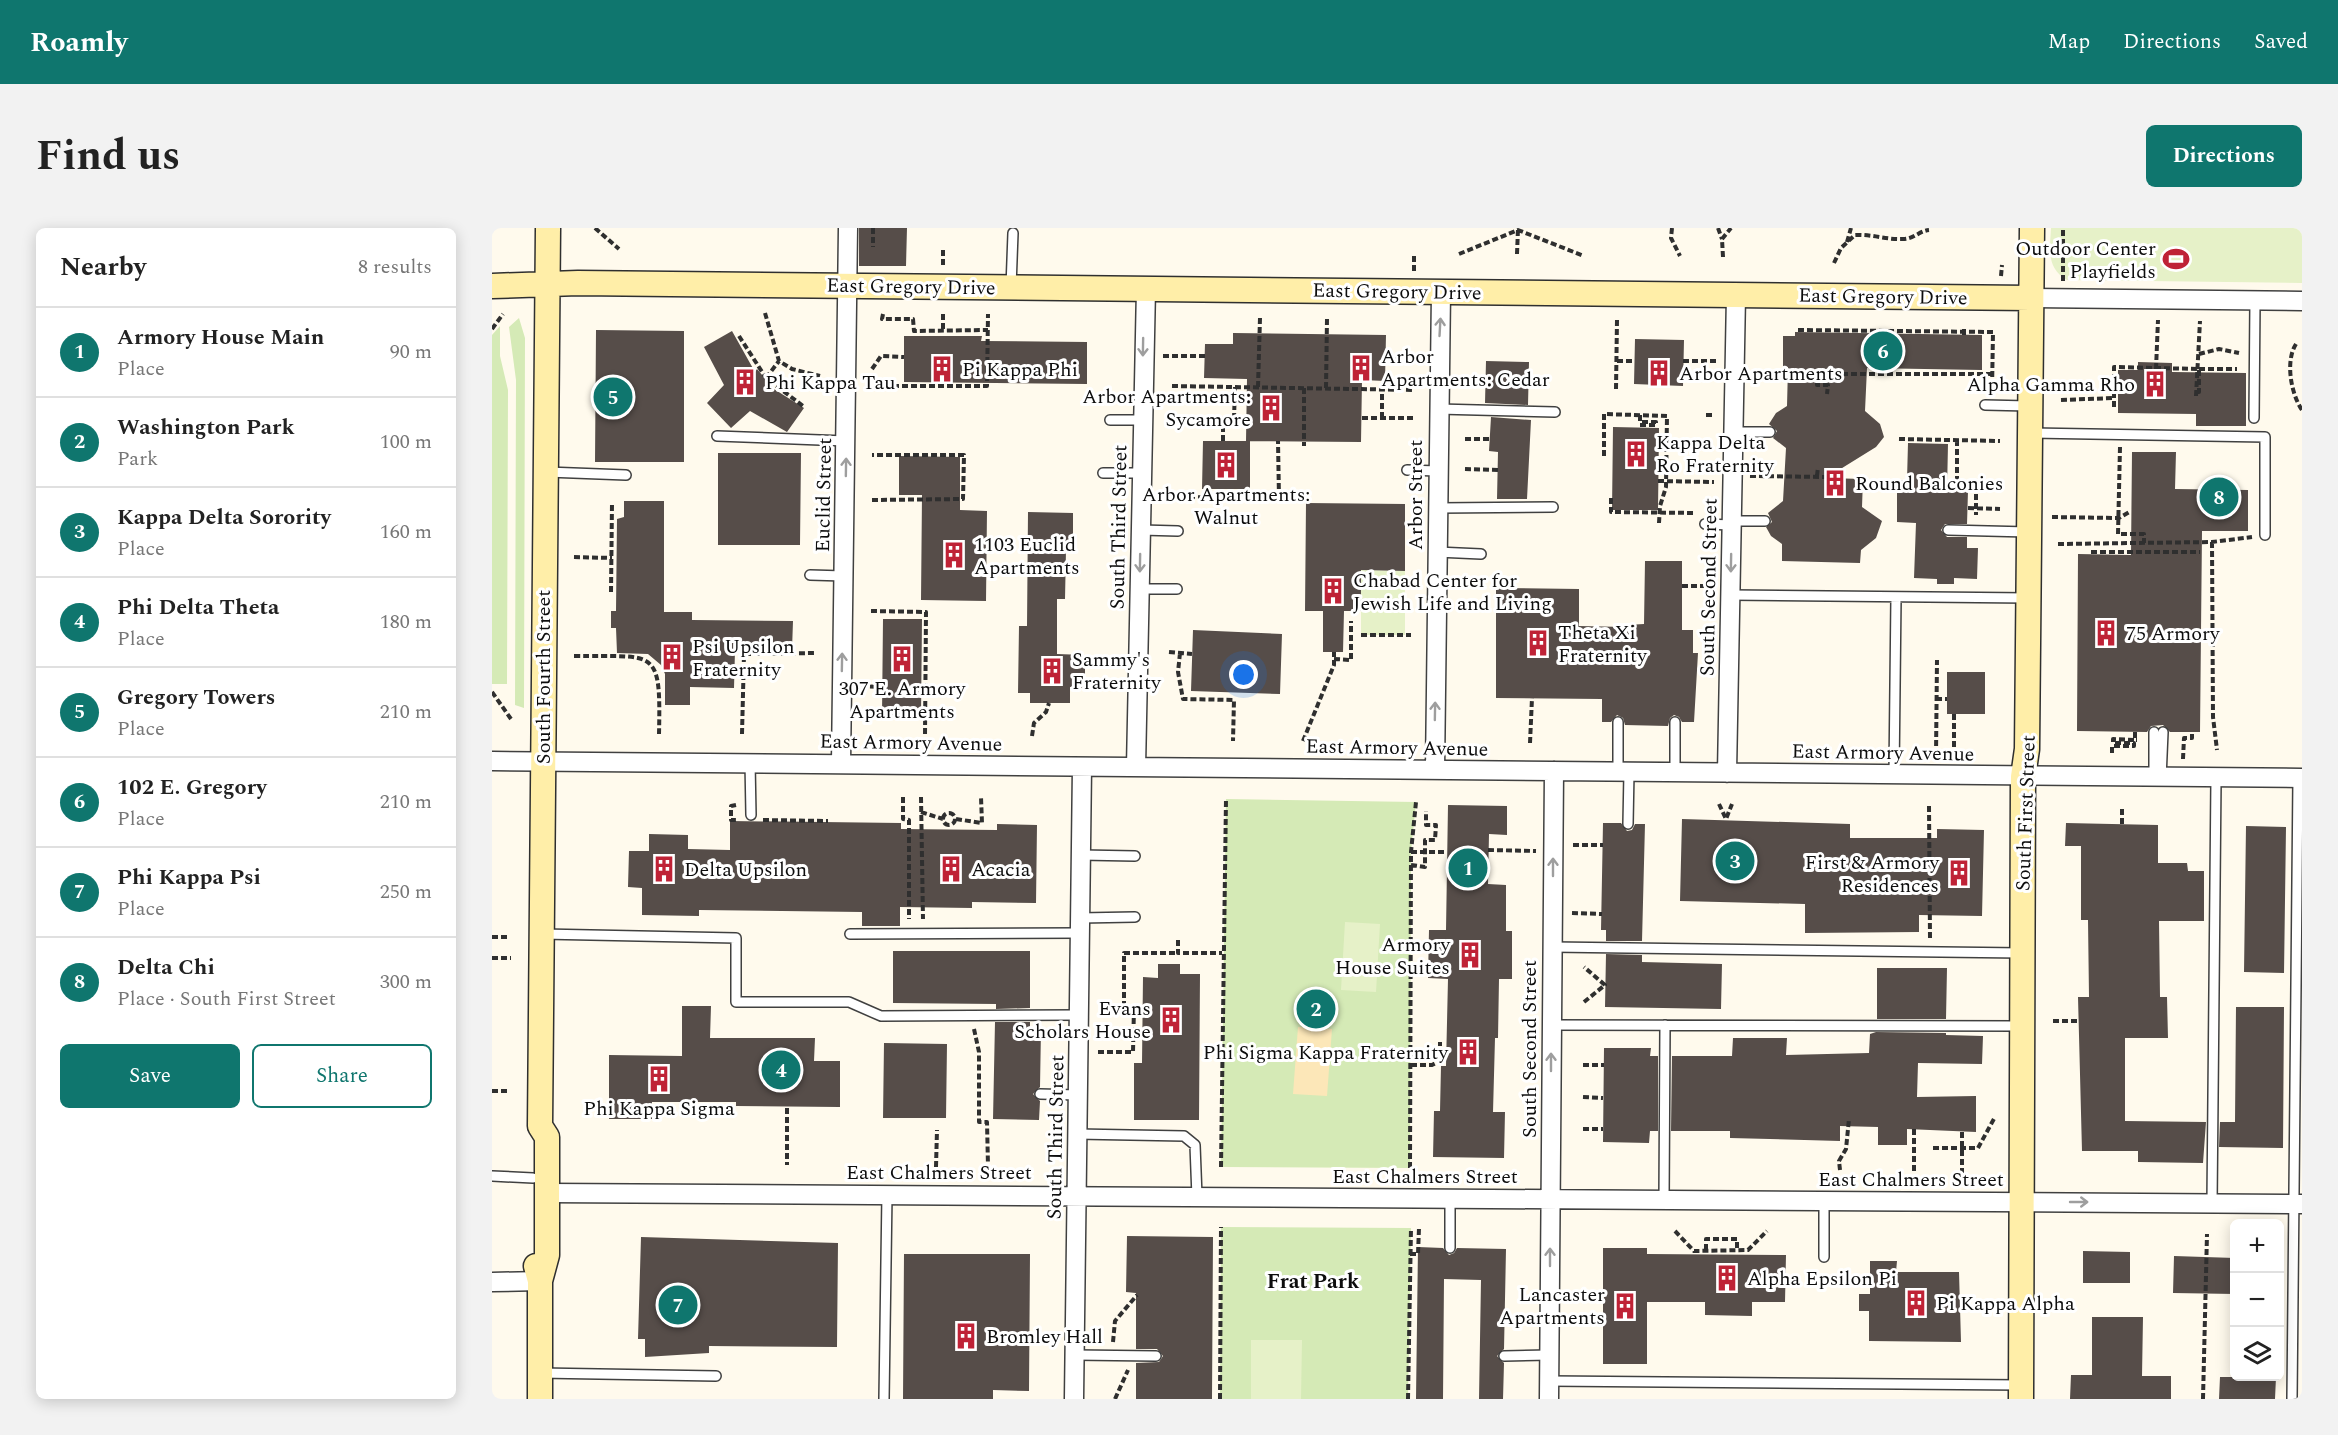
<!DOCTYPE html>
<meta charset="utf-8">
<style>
body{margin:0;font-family:Spectral,serif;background:#f2f2f2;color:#222}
.controls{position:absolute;right:18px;bottom:18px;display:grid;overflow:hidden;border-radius:9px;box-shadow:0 3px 15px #0003}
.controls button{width:54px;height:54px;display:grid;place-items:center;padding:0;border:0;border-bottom:2px solid #e0e0e0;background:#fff;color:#222;font:30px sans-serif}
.you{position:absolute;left:752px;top:447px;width:21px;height:21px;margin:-15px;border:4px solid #fff;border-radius:50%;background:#1a73e8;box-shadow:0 0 0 9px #1a73e833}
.badge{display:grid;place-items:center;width:39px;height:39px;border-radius:50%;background:#0f766e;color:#fff;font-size:20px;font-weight:700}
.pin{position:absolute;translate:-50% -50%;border:3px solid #fff;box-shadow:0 2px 6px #0006}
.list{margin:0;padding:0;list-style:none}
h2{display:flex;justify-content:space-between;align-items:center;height:78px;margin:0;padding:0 24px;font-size:26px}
h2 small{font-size:20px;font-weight:400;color:#767676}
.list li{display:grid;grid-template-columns:39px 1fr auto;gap:18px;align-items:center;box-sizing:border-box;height:90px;padding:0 24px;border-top:2px solid #e0e0e0}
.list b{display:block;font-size:22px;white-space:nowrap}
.list p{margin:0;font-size:20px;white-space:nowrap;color:#767676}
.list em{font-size:20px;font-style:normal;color:#767676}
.actions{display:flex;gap:12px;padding:18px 24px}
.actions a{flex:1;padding:14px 0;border:2px solid #0f766e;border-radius:9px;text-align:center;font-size:21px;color:#0f766e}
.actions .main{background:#0f766e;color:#fff}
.icon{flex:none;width:33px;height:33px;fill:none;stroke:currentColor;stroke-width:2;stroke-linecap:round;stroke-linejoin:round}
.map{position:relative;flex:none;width:1810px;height:1171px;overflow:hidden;border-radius:9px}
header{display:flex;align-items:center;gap:36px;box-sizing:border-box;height:84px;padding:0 30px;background:#0f766e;color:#fff}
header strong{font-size:28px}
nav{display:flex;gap:33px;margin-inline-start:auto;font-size:21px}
.intro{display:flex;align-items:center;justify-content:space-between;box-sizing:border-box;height:144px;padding:0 36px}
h1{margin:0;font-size:42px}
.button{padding:15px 27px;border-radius:9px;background:#0f766e;color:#fff;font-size:21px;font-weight:700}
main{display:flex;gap:36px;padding:0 36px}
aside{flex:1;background:#fff;border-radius:9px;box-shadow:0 3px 15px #0003}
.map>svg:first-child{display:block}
.green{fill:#d5eab6}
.sand{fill:#fce7b8}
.pitch{fill:#e6f1c8}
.building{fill:#564d49}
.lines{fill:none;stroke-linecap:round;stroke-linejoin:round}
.lane-casing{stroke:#404040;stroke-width:12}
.street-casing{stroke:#404040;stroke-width:21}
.secondary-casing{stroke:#2f2f2f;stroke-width:27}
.path{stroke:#2f2f2f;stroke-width:4;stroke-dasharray:6 3;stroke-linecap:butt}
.lane{stroke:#fff;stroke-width:9}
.street{stroke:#fff;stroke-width:18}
.secondary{stroke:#ffeea8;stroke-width:24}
.oneway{stroke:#9e9e9e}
.labels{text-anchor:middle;stroke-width:6;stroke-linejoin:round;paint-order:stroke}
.poi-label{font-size:20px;fill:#0d0d0d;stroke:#fff;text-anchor:start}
.street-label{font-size:20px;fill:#0d0d0d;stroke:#fff}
.neighbourhood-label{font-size:21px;font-weight:bold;fill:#0d0d0d;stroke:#fff}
</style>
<header>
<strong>Roamly</strong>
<nav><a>Map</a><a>Directions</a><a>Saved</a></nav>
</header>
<div class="intro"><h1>Find us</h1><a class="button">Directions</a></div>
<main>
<aside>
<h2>Nearby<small>8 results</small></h2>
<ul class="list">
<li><span class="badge">1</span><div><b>Armory House Main</b><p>Place</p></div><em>90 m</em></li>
<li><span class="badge">2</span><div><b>Washington Park</b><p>Park</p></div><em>100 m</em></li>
<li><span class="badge">3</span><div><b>Kappa Delta Sorority</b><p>Place</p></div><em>160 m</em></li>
<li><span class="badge">4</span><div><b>Phi Delta Theta</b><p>Place</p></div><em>180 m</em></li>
<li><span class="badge">5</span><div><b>Gregory Towers</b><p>Place</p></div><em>210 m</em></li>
<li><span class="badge">6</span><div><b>102 E. Gregory</b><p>Place</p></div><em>210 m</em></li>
<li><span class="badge">7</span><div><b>Phi Kappa Psi</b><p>Place</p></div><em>250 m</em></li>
<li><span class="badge">8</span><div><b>Delta Chi</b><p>Place · South First Street</p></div><em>300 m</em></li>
</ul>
<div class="actions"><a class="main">Save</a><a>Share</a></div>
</aside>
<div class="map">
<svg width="1810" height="1171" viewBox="0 0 1810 1171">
<rect width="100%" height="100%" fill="#fffaed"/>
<path class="green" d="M27,90l6,20 -1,370 -9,-3 1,-325 -7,-53z
M8,98v30l8,34 -1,294h-15v-349z
M734,571l190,3 -5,50 -1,316 -189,-1z
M729,999l190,1 -3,171h-188z"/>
<path class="sand" d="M806,799l34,2 -5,67 -34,-2z"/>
<path class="pitch" d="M1559,0h251v55l-235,-3c-21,-12 -17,-31 -16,-52z
M869,342l44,1v64h-44z
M853,694l35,2 -4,68 -35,-2z
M759,1112h51l-1,59h-50z"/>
<path class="building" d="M367,0h48l-1,38h-47z
M104,102l88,1v131h-89z
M240,103l23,41 2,-3 17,20 30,19 -17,24 -37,-21 -19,17 -24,-25 17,-18 -20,-38z
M1303,104l187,3v35l-115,-2 -2,43 15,13 4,13 -8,10 -50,31 37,1 -1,28 20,14 -6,17 -15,12 -1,13 -78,-2v-17l-11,-8 -5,-9 6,-5 -4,-9 15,-12 3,-53 -13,-10 4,-7 -8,-7 7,-11 11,-7 1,-39h-5v-31h12z
M741,105l153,2 -1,46 -23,-1 -1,62 -115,-1 1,-62 -43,-1 1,-34h28z
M412,108h78l-1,5 106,1v42l-183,-2z
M1143,111l49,1 -1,46 -49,-2z
M994,133l43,1 -1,43 -43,-2z
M1646,134l34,1v9l74,1v53h-50v-12l-78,-1v-43h20z
M999,189l40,3 -4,79h-30l1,-47 -9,-1z
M1121,199l46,1 -1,82h-46z
M711,213h47v48h-48z
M1416,215l40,1 -1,47h21l-1,33h-22l-4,6 6,7h20v11h11l-1,31 -23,-1v6h-17v-5l-23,-1 2,-55 -19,-1v-42h10z
M1640,224h44l-1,37 73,1v41h-46l-2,201h-30l-7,-7 -12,1 -4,6 -70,-1 1,-177 53,1z
M226,225h83l-1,92h-82z
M407,228l61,1v53l27,1 -1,90 -65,-1 1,-105h-23z
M132,273h40v111h28v8l101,1 -1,29h-57l-1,38 -44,-1v18h-25v-31l-4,-9 -13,-11 -31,-1 -1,-25h-5v-17h5l1,-92 7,-2z
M814,275l99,1v67l-44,-1v41h-17l-1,41h-20v-41h-18z
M536,284l45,1v37h-7l-1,49h-8v55l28,1v33l-15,-1v16h-40v-10h-12l1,-67h8z
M1153,333h37v69h11v23h5l-4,69h-12l-3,-5 -5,-2 -4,3 -2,8 -43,-1 -2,-7 -6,-3 -6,7h-9v-23l-106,-1v-110l83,1v37l47,1v-2l18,-1z
M391,391h39l-1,97 -39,-1z
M701,402l89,4 -2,60 -89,-3z
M1455,444h38v42h-38z
M956,577l59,1v29l-18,-1 -1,50 18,1v46h6v48h-13l-1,59h-3l-2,74h12l-1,46 -71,-1 1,-46h6l1,-45h5l2,-87 -20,-1 1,-48h17z
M1190,591l168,5v14h87v-9l47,1 -2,86 -63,-1v17l-114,1v-29l-125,-3z
M238,593l171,2v6l96,1v-6l40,1 -1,78 -64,-1v6l-72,-1v19h-38v-14l-163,-2v6l-57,-1v-27l-14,-1 1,-36h20v-17l39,1v14l42,1z
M1111,595h18l6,8 5,-1 3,-6h10l-3,117h-36v-11h-5z
M1574,595l92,2v38h29l1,8h16v50h-45l1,76h7l1,41h-43v83l81,1 -3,41 -65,-1v-11h-56l-4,-154h11l-1,-77h-7v-74h-16z
M1754,598l40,1 -2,146 -40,-1z
M401,723h137v57l-34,1v-5l-103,-1z
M1114,726l36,1v7l80,2 -1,45 -116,-2z
M666,736h22v10h20l-1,146h-65v-57h8l1,-86 15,1z
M1385,740h70l-1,51h-69z
M190,778h29l-1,32h105l-1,23h26v46l-104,-1v-4h-84v17h-43v-64l73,1z
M1744,779h48l-1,141 -64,-1 1,-25h15z
M503,794h35v6h11l-1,59 -7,7 7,7 -1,19 -46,-1z
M1384,804l70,1v2l37,1 -1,28 -64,-1 -1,34 59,-1v36l-69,-3v16h-29v-18l-38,-1v15l-110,-3v-7h-59l1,-75h60l1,-18h54l-1,17 83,-2 1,-19z
M392,815l63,1 -1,74h-63z
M1112,820h47l-1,8h8v75h-8l-1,12 -46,-1z
M635,1008l86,1 -1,162h-76v-36l23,-1 4,-6 -6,-7h-21v-56l-10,-1z
M149,1009l197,6 -1,104 -128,-1v7l-64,4v-18h-7z
M926,1019l25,1 6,7 5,-2 3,-5 49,1 -2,100 -7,7 7,7 -1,36h-24l2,-119 -37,-1 -1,120h-27z
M1111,1020h44v6l139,1 -1,47h-33v14l-47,-1v-13h-58v62h-44z
M1591,1023l47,1v31h-47z
M412,1026h126l-1,137 -36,-1v9h-90z
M1682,1028l61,2v36l-62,-1z
M1378,1033h27l-1,11h63l2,70 -92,-1v-30h-10v-17h11z
M1600,1089h51l-1,59h29v23h-101l1,-24h21z
M1728,1149h56l-1,22h-56z"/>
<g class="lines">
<g class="lane-casing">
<path id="lane" d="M519,59l2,-54
M1493,177l44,1
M946,181l117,3
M1762,190l1,-117
M618,192h33
M1242,204h36
M1539,205l234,4v98
M225,208l129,5
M915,242l31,1
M55,244l79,3
M611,245h39
M947,280l114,-1
M1240,293h33
M1213,296l27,1
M649,302l37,1
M1456,302l80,2
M945,324l44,2
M318,347l34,1
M647,361h38
M1239,367l297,3
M258,534l1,53
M1126,544v-50
M1183,544v-50
M1402,547l2,-178
M1662,550v-46
M1669,551l2,-47
M1136,596l1,-52
M589,627l54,1
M588,690l55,-1
M50,706l194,4v64h113l32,14 198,-1
M358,706l230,-1
M1060,719l470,6
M1059,797l469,1
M548,866l38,1
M585,906l107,2 11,9 2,52
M0,948l41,2
M1172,972l1,-175
M1332,972v57
M1720,975l4,-424
M958,1020v-50
M583,1127l81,1
M1012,1128l45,-1
M48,1145l176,3
M1057,1153l472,4
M392,1171l3,-205
M1800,1171l6,-621"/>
</g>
<g class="street-casing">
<path id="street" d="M1539,70l271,3
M0,533l1810,17
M349,535l7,-535
M644,539l10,-479
M943,542l6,-478
M1235,545l9,-478
M55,965l1755,11
M0,1054l48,-1
M582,1171l8,-632
M1057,1171l5,-628"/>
</g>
<g class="secondary-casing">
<path id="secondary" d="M0,58l86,-3 1453,15
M44,1038l4,15v118
M48,1053l7,-26v-118l-7,-11 8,-898
M1529,1171l2,-622 4,-28 5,-521"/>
</g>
<path class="path" d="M103,0l24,21
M381,0v19
M1180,0l-1,10 9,18
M1226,0l4,11
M1355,14l4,-14
M967,26l59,-24 66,26
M1025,26l1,-25
M1231,29l-1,-18 9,-11
M1342,35l7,-15 14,-13c17,-1 32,5 48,4 11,0 16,-8 26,-9
M451,37v-17
M922,43v-17
M1509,48l1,-11
M1571,53v-53
M273,85l14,48 13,8 28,7
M391,86l-1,5h31l1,12 74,-1
M451,86v16
M0,101l11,-15
M1306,102l195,2 -1,59
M1472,107v-9
M247,108l27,42 37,28
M1804,116c-11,17 -5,50 6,66
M1707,126l20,-5 20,4
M671,128h42
M894,129l34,1
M1125,133h18
M1191,133h33
M380,141l9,-13 23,1
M1664,141l2,-49
M1707,141h38
M1325,145v12h11l-1,9
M1269,146h231
M274,150l13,-17
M974,154l20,1
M374,158h121l1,-72
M680,158l242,4
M766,159l2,-69
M812,160v58
M834,160l1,-69
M1124,161l1,-69
M1704,168l4,-75
M1569,172l53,-2
M1622,179v-40l85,2v23h-3
M1214,187h9
M680,190l74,1
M870,190h52
M890,190v-29
M742,191l1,-32
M1148,197h16v-3h-16v-7
M973,211h25
M1407,211l101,2
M1465,212v47l19,1v27
M731,213v-22
M1628,219l-2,87h26v9
M1112,228v-42l63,2 -1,71 -6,19 -1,17
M973,241l33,1
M1258,248l77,1
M1325,248l1,-9
M1166,253l56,1
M1455,254l10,1
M679,269l108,1 -1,-57
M1119,270v14l84,1
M380,272l91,-1 1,-44h-92
M1476,280l32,1
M1560,289l67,1 12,-7
M1720,314l1,175 4,33
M1566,316l154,-2 40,-5
M1599,324h109
M82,329l38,1
M1190,358h22
M119,364l1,-89
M379,383l55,1 -1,123
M869,407h50
M677,424l23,2
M688,425l-2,19 5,27 51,1 -1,41
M82,428c82,1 87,-10 85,78
M842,431l17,1v-39
M369,458l21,1
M0,464l19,27
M1444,471h11
M1643,504v8h2
M250,506l2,-80 72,-1
M540,508l2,-13 12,-11 3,-9
M811,513l31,-76v-13
M1038,515l2,-45
M1462,519v-33
M1620,525v-7h22v-3h-21v-4l22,1
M1444,527l1,-95
M1691,531l1,-21h8v-6
M411,569v22l6,1v99
M429,569l2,122
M1227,576l7,15 6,-15
M244,577l-5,1v14h7
M1437,578l1,132
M429,584l22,7
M451 591a6 6 0 1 1 12 0a6 6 0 1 1-12 0Z
M464,591l26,4 -1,-26
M271,592l65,1
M1630,596v-16
M1081,617h30
M996,622l48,1
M919,624h36
M919,637l14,2v-27h10l1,-15h-10v-14
M1080,685l30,1
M0,709h18
M686,712v13h44
M0,730h19
M1092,774l21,-17 -21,-18
M1561,793h25
M482,801l5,23v70h8l1,44
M606,824h35l1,-45h-10v-54h54
M919,837h21l8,-4v-19
M1091,837h21
M0,863h17
M1091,869l20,1
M295,880v57
M1091,901h20
M1422,901v43
M1470,904v41
M1441,920h45l17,-31
M444,939l1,-37
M729,939l5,-368
M918,940l1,-316 5,-50
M1348,942l-1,-9 7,-12 3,-30
M1409,955l1,-11
M1183,1003l19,20 54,-1 19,-19
M1214,1022v-11h31v11
M918,1026h8l1,-26
M621,1114l2,-21 22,-26
M623,1171l13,-29
M728,1171l1,-172
M916,1171l3,-171
M1711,1171l4,-165"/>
<use href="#lane" class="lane"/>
<use href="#street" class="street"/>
<use href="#secondary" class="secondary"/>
</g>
<defs><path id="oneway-shaft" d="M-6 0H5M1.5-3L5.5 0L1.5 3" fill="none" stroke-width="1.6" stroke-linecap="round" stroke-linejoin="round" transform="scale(1.5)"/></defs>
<g class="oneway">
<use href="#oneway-shaft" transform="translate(948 99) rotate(-87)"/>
<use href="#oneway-shaft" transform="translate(651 119) rotate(91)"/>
<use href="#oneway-shaft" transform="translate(354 239) rotate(-89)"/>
<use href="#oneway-shaft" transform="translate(648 335) rotate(91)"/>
<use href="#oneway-shaft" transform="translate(1239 335) rotate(91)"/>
<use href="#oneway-shaft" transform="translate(350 434) rotate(-89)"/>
<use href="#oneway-shaft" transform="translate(943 483) rotate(-89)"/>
<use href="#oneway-shaft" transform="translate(1061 639) rotate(-90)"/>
<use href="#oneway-shaft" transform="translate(1059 834) rotate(-90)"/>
<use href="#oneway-shaft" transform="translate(1587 974)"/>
<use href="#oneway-shaft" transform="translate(1058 1029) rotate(-90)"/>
</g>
<defs>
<g id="stadium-bare" transform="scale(2.07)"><path d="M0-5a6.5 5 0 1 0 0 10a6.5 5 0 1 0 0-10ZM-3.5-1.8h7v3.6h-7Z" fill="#bf2236" stroke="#fff" stroke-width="2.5" paint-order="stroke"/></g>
<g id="building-bare" transform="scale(2.07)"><path d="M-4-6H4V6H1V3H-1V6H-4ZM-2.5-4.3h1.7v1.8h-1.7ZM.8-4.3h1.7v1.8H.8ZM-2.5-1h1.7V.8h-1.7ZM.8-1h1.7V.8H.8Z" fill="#bf2236" stroke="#fff" stroke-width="2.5" paint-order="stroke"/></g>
</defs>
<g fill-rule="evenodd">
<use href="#stadium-bare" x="1684" y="31"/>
<use href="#building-bare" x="869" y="140"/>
<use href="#building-bare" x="450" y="141"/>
<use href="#building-bare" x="1167" y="145"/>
<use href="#building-bare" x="253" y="154"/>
<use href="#building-bare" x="1663" y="156"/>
<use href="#building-bare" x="779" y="180"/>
<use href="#building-bare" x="1144" y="226"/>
<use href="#building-bare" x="734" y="237"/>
<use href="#building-bare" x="1343" y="255"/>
<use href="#building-bare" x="462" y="327"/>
<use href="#building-bare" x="841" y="363"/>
<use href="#building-bare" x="1614" y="405"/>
<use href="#building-bare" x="1046" y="415"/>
<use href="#building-bare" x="180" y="429"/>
<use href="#building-bare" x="410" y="431"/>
<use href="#building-bare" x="560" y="443"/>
<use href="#building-bare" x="172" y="641"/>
<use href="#building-bare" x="459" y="641"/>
<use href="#building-bare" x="1467" y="645"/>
<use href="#building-bare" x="978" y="727"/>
<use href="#building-bare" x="679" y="792"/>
<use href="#building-bare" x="976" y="824"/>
<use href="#building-bare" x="167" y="851"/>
<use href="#building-bare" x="1235" y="1050"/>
<use href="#building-bare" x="1424" y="1075"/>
<use href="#building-bare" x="1133" y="1078"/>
<use href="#building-bare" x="474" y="1108"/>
</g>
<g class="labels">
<g class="poi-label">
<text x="1664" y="27" text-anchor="end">Outdoor Center<tspan x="1664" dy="23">Playfields</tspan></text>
<text x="889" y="135">Arbor<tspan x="889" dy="23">Apartments: Cedar</tspan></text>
<text x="470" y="148">Pi Kappa Phi</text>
<text x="1187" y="152">Arbor Apartments</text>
<text x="273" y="161">Phi Kappa Tau</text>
<text x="1643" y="163" text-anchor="end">Alpha Gamma Rho</text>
<text x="759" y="175" text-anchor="end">Arbor Apartments:<tspan x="759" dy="23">Sycamore</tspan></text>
<text x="1164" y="221">Kappa Delta<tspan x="1164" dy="23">Ro Fraternity</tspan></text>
<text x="1363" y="262">Round Balconies</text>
<text x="734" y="273" text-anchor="middle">Arbor Apartments:<tspan x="734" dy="23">Walnut</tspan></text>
<text x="482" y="323">1103 Euclid<tspan x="482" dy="23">Apartments</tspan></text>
<text x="861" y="359">Chabad Center for<tspan x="861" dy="23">Jewish Life and Living</tspan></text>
<text x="1066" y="411">Theta Xi<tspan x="1066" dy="23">Fraternity</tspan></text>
<text x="1634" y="412">75 Armory</text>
<text x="200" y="425">Psi Upsilon<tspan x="200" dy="23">Fraternity</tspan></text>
<text x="580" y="438">Sammy's<tspan x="580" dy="23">Fraternity</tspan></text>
<text x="410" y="467" text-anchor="middle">307 E. Armory<tspan x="410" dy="23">Apartments</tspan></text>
<text x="1447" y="641" text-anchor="end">First &amp; Armory<tspan x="1447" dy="23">Residences</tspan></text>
<text x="192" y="648">Delta Upsilon</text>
<text x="479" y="648">Acacia</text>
<text x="958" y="723" text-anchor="end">Armory<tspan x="958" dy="23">House Suites</tspan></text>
<text x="659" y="787" text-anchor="end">Evans<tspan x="659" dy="23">Scholars House</tspan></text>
<text x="956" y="831" text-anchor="end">Phi Sigma Kappa Fraternity</text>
<text x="167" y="887" text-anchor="middle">Phi Kappa Sigma</text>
<text x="1255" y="1057">Alpha Epsilon Pi</text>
<text x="1113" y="1073" text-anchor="end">Lancaster<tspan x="1113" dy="23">Apartments</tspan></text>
<text x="1444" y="1082">Pi Kappa Alpha</text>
<text x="494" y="1115">Bromley Hall</text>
</g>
<g class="street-label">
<text transform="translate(419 58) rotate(1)" y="7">East Gregory Drive</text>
<text transform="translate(905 63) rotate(1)" y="7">East Gregory Drive</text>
<text transform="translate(1391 68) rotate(1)" y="7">East Gregory Drive</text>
<text transform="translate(331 267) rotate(-89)" y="7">Euclid Street</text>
<text transform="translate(923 267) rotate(-90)" y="7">Arbor Street</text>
<text transform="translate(626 299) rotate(-89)" y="7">South Third Street</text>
<text transform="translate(1216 359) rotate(-89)" y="7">South Second Street</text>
<text transform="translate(51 449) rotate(-90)" y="7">South Fourth Street</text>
<text transform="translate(419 514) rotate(1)" y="7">East Armory Avenue</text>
<text transform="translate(905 519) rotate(1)" y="7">East Armory Avenue</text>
<text transform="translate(1391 524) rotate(1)" y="7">East Armory Avenue</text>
<text transform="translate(1533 585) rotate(-88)" y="7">South First Street</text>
<text transform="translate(1037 821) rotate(-90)" y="7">South Second Street</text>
<text transform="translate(563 909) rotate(-89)" y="7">South Third Street</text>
<text x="447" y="951">East Chalmers Street</text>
<text x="933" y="955">East Chalmers Street</text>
<text x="1419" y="958">East Chalmers Street</text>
</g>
<g class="neighbourhood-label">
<text x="821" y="1060">Frat Park</text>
</g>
</g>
</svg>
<div class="controls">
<button>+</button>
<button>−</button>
<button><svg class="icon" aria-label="layers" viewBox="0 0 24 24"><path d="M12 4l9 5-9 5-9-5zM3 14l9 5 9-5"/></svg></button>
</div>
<div class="you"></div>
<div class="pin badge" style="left:976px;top:640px">1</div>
<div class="pin badge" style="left:824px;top:781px">2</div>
<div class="pin badge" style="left:1243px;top:633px">3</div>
<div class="pin badge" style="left:289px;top:842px">4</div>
<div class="pin badge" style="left:121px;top:169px">5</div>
<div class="pin badge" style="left:1391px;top:123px">6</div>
<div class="pin badge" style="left:186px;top:1077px">7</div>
<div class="pin badge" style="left:1727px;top:269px">8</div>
</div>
</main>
